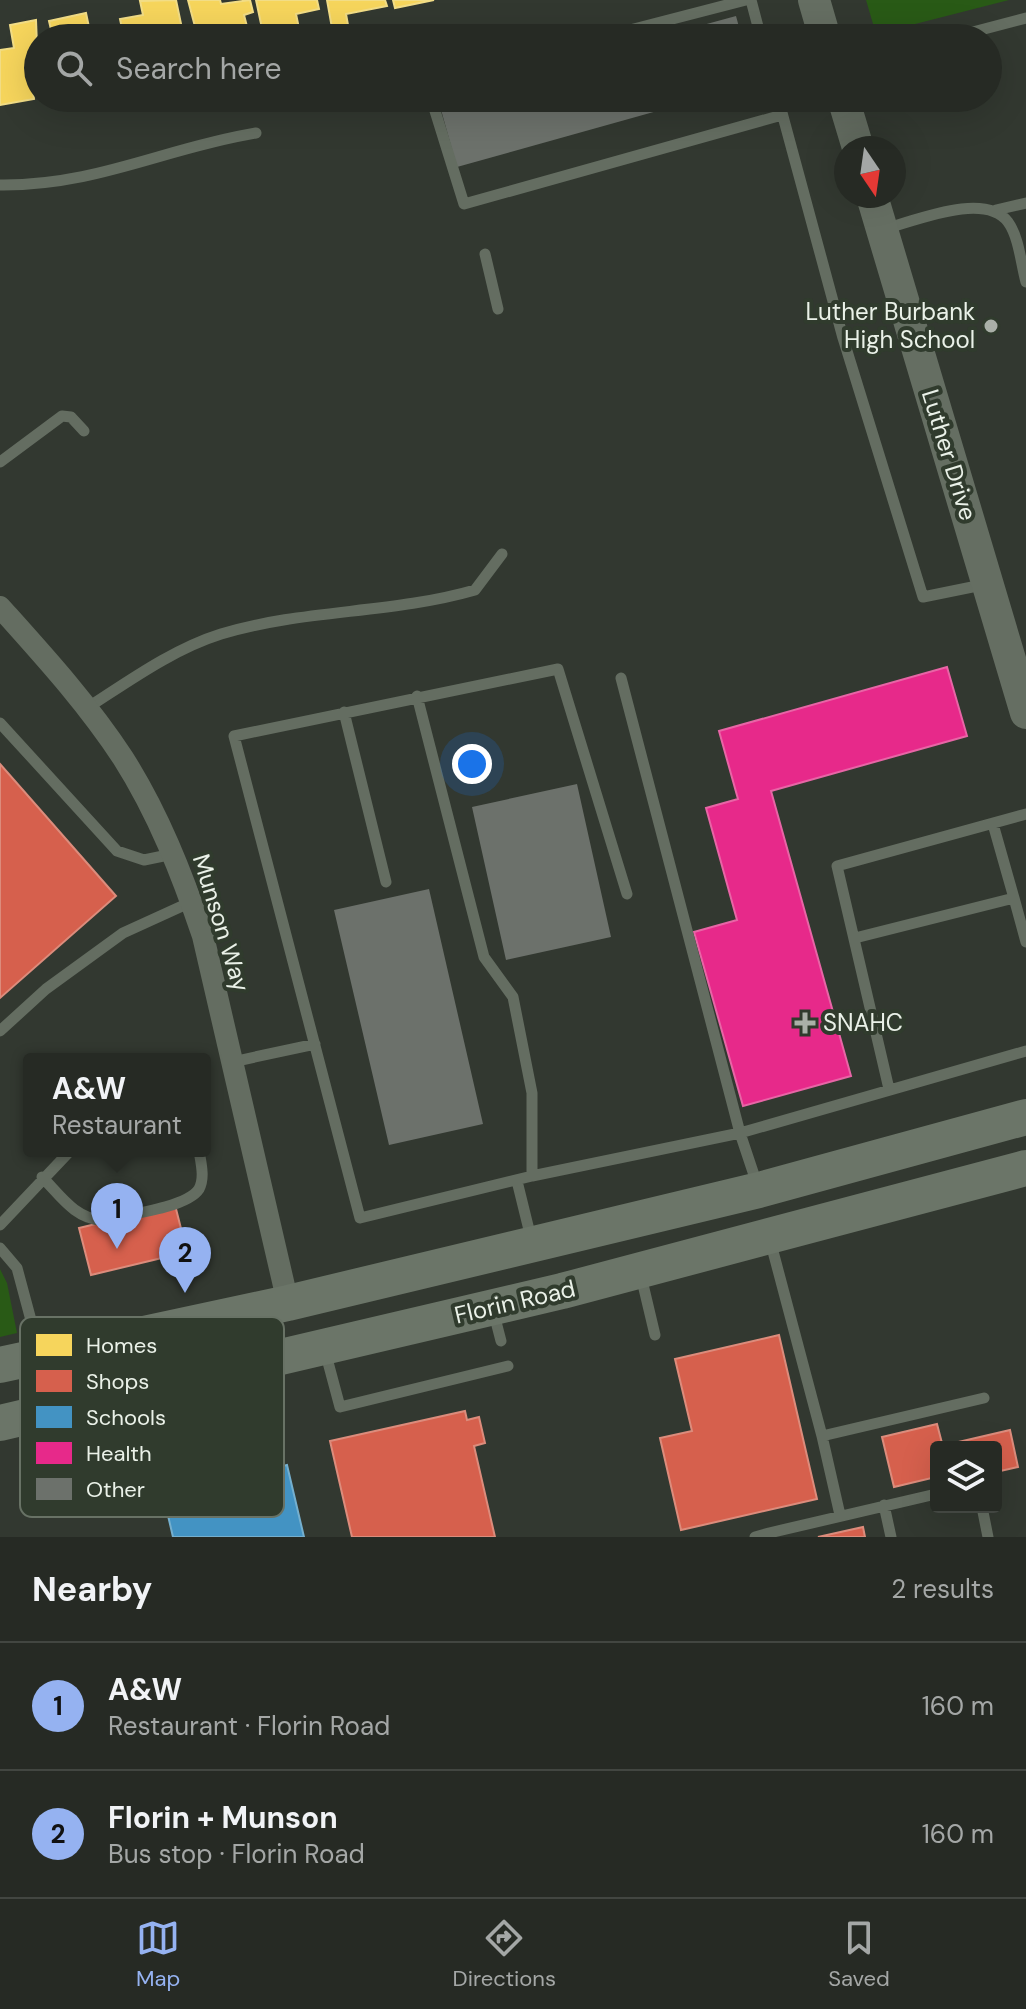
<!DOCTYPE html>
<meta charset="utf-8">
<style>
body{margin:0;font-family:"DM Sans",sans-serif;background:#2e322c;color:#f1f3f6}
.controls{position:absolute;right:24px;bottom:24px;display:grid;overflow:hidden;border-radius:8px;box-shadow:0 8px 32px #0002}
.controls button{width:72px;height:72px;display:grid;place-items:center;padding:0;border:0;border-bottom:2px solid #424641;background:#262a24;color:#f1f3f6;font:40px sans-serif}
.compass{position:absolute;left:834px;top:136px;width:72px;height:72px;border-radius:50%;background:#262a24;box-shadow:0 8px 32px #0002;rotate:167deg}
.you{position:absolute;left:472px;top:764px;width:28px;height:28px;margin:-20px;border:6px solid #fff;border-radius:50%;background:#1a73e8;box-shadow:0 0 0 12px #1a73e833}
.badge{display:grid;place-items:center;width:52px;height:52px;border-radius:50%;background:#95b2f1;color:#111;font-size:26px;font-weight:700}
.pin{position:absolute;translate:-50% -66px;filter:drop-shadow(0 2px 4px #0008)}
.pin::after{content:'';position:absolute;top:42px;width:28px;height:24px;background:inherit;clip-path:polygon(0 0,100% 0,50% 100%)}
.popup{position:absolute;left:23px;top:1053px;width:188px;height:104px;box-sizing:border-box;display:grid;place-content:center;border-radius:8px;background:#262a24;filter:drop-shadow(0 2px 6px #0005);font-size:26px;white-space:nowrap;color:#a4a7a6}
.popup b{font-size:30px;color:#f1f3f6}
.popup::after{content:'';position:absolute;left:50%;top:100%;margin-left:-16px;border:16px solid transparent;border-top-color:#262a24}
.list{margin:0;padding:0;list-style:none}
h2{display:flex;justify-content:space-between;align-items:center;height:104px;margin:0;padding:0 32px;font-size:34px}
h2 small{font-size:26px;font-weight:400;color:#a4a7a6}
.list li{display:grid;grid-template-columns:52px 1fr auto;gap:24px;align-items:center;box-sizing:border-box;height:128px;padding:0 32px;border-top:2px solid #424641}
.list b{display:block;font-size:30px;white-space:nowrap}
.list p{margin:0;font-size:26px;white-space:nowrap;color:#a4a7a6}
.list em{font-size:26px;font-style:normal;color:#a4a7a6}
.icon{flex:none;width:44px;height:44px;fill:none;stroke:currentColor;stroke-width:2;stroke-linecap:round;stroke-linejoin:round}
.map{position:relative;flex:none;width:1026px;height:1537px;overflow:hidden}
.search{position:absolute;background:#262a24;box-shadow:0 8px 32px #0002;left:24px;right:24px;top:24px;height:88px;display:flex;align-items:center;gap:20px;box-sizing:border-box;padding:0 28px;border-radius:44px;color:#a4a7a6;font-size:30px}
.sheet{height:360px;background:#262a24}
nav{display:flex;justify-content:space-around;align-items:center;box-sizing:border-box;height:112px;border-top:2px solid #424641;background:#262a24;font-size:22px;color:#a4a7a6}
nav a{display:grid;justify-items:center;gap:4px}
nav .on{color:#95b2f1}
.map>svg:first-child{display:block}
.green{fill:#295a16}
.homes{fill:#f6d55c;stroke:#f2dd86;stroke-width:2}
.shops{fill:#d6604d;stroke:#dc8c7c;stroke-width:2}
.schools{fill:#4393c3;stroke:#75afce;stroke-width:2}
.health{fill:#e7298a;stroke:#e865a6;stroke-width:2}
.building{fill:#6c716b}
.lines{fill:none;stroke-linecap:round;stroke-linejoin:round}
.lane{stroke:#646d61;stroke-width:11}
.street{stroke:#646d61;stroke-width:22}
.secondary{stroke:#656e62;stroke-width:32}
.primary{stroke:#6b7568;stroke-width:36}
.poi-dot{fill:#aab0a8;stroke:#303b2d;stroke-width:3}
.labels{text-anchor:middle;stroke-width:8;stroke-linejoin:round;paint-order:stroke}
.poi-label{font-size:24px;fill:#eaf1e8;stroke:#303b2d;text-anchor:end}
.street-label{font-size:24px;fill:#eaf1e8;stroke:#303b2d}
.key{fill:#303b2d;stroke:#687265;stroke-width:2}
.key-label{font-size:22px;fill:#eaf1e8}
</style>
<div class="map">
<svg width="1026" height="1537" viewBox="0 0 1026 1537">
<rect width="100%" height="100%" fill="#323830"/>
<path class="green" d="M866,0h143l-133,34z
M0,1269l7,14 10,50 -17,4z"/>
<path class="homes" d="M176,0l8,38h-60l-4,-19 23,-4 -3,-14z
M188,0h32l1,4 29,-4 3,12 -9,3 6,23h-52z
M256,0h61l2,9 -23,5 5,24h-37z
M327,0h58l2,6 -41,8 2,11 -16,3z
M393,0h41l-39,8z
M86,13l4,19 23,-5 3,11h-63l-4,-17z
M36,20l2,51 -8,1 4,27 -34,6v-55l14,-2 -4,-23z"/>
<path class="shops" d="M0,764l116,132 -116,102z
M175,1205l12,47 -96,23 -12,-47z
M779,1335l38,164 -136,31 -21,-92 32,-7 -17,-72z
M465,1411l2,9 12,-3 6,26 -11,3 21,91h-143l-22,-96z
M937,1424l6,23h-7v30l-42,10 -12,-50z
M1010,1430l8,37 -22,5v-25h-41l-1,-4z
M863,1527l2,10h-47z"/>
<path class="schools" d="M287,1465l17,72h-131l-10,-43 13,-3 1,6 32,-8 -4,-14 36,-9 4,15 31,-7 -1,-6z"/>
<path class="health" d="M947,667l20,69 -196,55 80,285 -108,30 -49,-174 43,-12 -31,-112 32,-9 -19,-68z"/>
<path class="building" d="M736,16l6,22h-83v-1z
M441,98h259v1l-243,68 -19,-68z
M577,784l34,153 -105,23 -34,-153z
M429,889l54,235 -94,21 -55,-235z"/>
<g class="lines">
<path class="lane" d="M751,0l10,38
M599,38l147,-38
M950,38l76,-20
M431,98l33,106 318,-89
M778,98l65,240 80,259 64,-13
M0,185c96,1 165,-37 256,-52
M996,210l30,-7
M884,229c31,-8 101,-38 124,-7 11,15 13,42 18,60
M485,254l13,55
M0,462l62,-46 9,1 13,14
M621,678l119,455 18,54
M417,696l67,261 29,40 19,96v83
M87,708c42,-27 86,-59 134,-74 82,-25 171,-20 254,-44l27,-36
M344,712l42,170
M0,723l117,128 27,9 29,-6
M627,894l-69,-225 -324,67 126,482 172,-42 208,-43 286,-82
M1014,898l12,44
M855,938l159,-40 -21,-74
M0,1031l46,-42 77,-56 68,-31
M232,1062l83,-18
M889,1089l-52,-223 189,-52
M42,1177c18,18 33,42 60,43 23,-5 85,-12 97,-31 6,-11 2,-26 0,-38
M517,1181l14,57
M0,1225l70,-74
M770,1240l52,196
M0,1248l17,20 22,82
M641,1276l14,59
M493,1310l8,31
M325,1351l15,56 168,-41
M884,1505l7,32
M982,1507l6,30
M840,1515l-18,-79 162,-38
M769,1533l167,-39
M755,1537l14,-4v4"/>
<path class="street" d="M0,607c43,48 87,96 123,151 35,55 59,116 80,178l85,367"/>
<path class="secondary" d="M814,0l11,38
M843,98l15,50
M872,196l154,517"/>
<path class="primary" d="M0,1365l288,-62 471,-113 267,-73
M0,1423l562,-132 464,-123"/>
</g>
<g class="poi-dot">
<circle cx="991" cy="326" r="8"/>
<path d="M801 1011h8v8h8v8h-8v8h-8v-8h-8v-8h8z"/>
</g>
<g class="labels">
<g class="poi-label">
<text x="975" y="320">Luther Burbank<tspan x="975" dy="28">High School</tspan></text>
<text x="823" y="1031" text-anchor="start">SNAHC</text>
</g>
<g class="street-label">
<text transform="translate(949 455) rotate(73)" y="8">Luther Drive</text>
<text transform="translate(221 923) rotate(73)" y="8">Munson Way</text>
<text transform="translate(515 1302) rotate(-13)" y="8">Florin Road</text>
</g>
</g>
<rect x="20" y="1317" width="264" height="200" rx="12" class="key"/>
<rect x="36" y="1334" width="36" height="22" fill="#f6d55c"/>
<rect x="36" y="1370" width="36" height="22" fill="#d6604d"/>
<rect x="36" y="1406" width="36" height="22" fill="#4393c3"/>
<rect x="36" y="1442" width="36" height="22" fill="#e7298a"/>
<rect x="36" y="1478" width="36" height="22" fill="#6c716b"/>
<g class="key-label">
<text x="86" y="1353">Homes</text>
<text x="86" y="1389">Shops</text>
<text x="86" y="1425">Schools</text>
<text x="86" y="1461">Health</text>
<text x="86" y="1497">Other</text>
</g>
</svg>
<div class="controls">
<button><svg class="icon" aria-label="layers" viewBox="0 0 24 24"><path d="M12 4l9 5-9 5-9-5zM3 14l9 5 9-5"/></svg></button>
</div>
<svg class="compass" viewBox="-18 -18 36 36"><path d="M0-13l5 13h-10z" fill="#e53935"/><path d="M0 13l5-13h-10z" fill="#a4a7a6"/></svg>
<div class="you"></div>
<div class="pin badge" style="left:117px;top:1249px">1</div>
<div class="popup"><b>A&amp;W</b>Restaurant</div>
<div class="pin badge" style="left:185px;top:1293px">2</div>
<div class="search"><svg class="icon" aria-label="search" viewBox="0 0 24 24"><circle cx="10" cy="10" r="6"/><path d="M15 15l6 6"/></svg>Search here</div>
</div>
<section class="sheet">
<h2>Nearby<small>2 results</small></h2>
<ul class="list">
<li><span class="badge">1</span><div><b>A&amp;W</b><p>Restaurant · Florin Road</p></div><em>160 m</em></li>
<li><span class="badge">2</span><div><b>Florin + Munson</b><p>Bus stop · Florin Road</p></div><em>160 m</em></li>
</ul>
</section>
<nav>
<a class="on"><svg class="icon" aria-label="map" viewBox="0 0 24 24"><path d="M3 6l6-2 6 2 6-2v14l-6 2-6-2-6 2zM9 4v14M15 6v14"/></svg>Map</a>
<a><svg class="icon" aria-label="directions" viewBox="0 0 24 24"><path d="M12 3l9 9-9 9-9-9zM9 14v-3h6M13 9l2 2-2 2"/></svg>Directions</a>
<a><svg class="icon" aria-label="saved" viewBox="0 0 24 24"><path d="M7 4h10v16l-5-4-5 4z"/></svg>Saved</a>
</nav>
